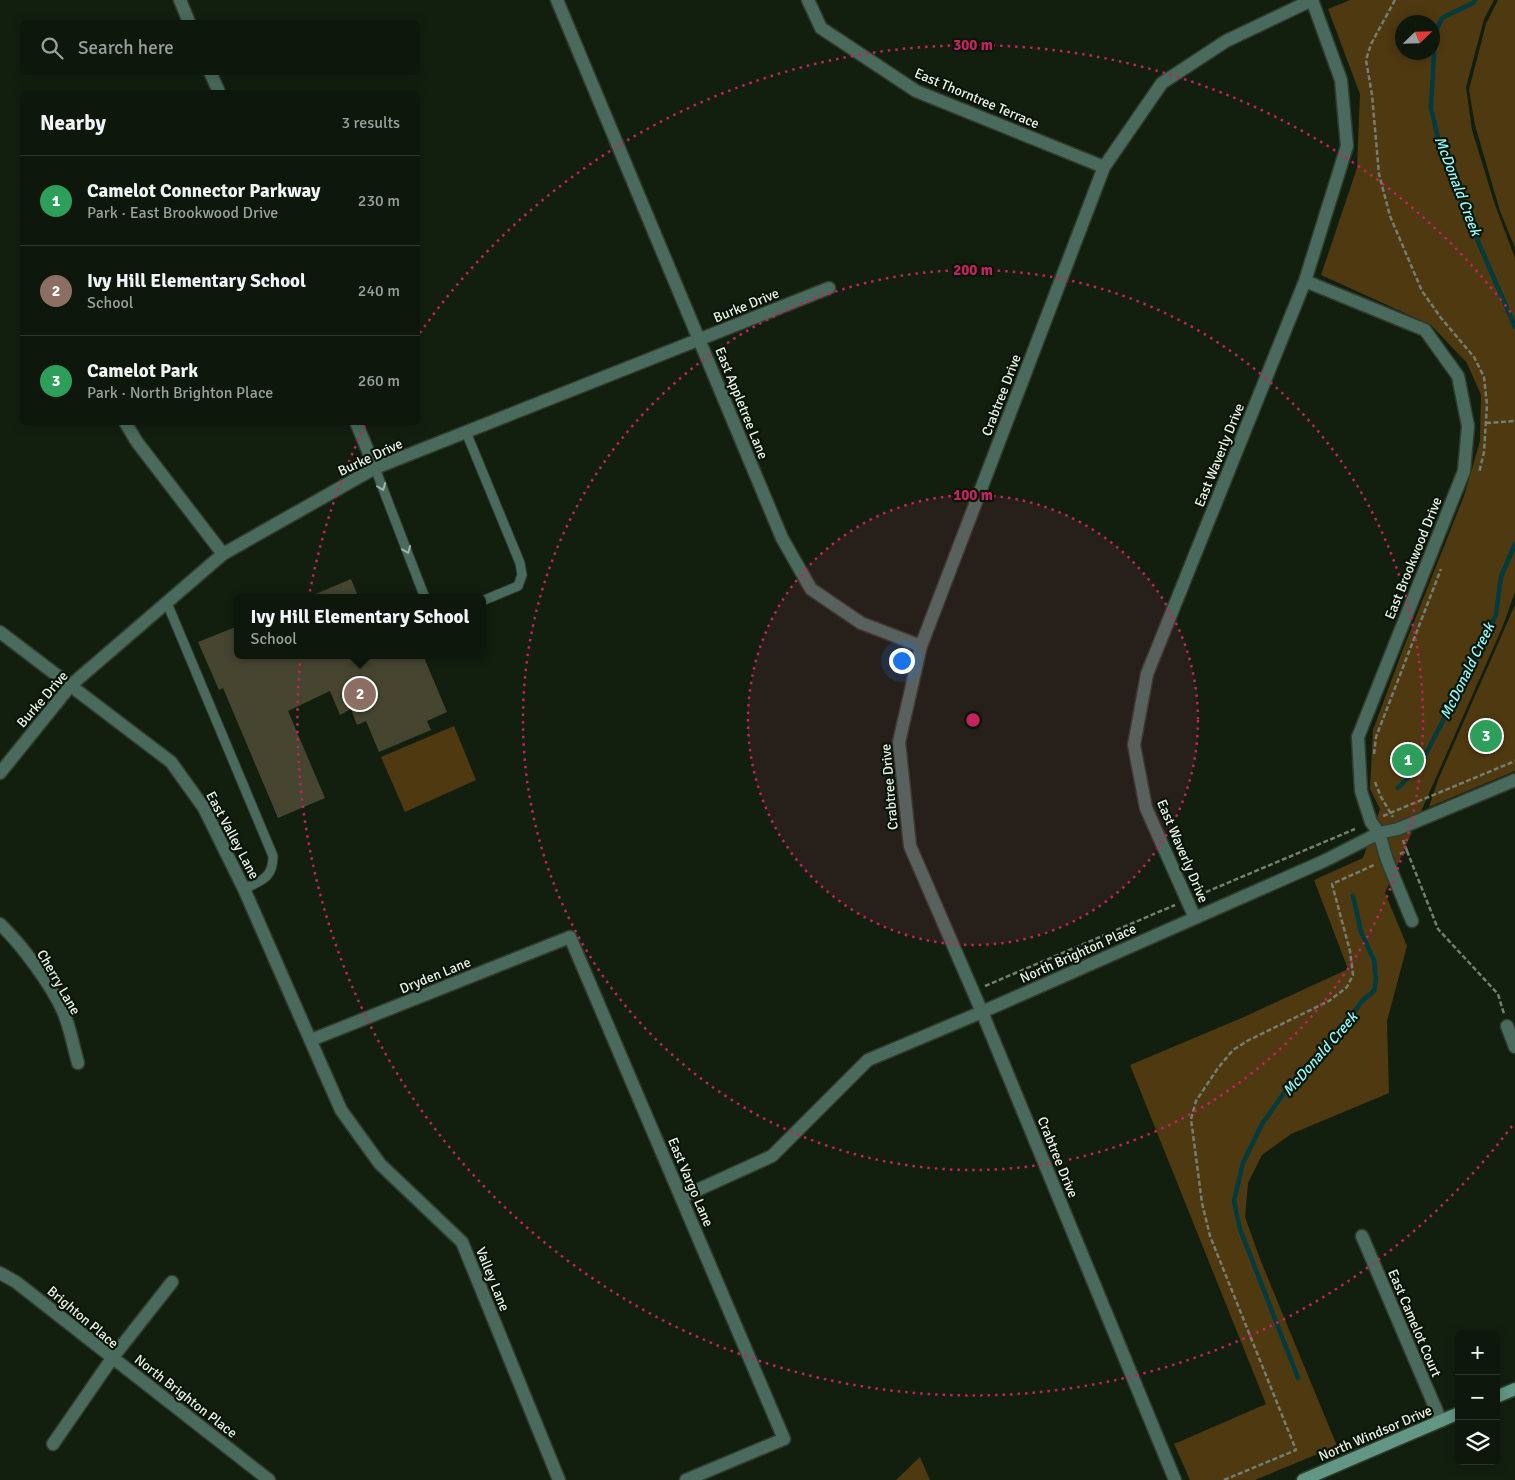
<!DOCTYPE html>
<meta charset="utf-8">
<style>
body{margin:0;font-family:Signika,sans-serif;background:#172014;color:#f1f3f6}
.controls{position:absolute;right:15px;bottom:15px;display:grid;overflow:hidden;border-radius:8px;box-shadow:0 2px 12px #0003}
.controls button{width:45px;height:45px;display:grid;place-items:center;padding:0;border:0;border-bottom:1px solid #2e362c;background:#0e170b;color:#f1f3f6;font:25px sans-serif}
.compass{position:absolute;left:1395px;top:15px;width:45px;height:45px;border-radius:50%;background:#0e170b;box-shadow:0 2px 12px #0003;rotate:67deg}
.you{position:absolute;left:901px;top:660px;width:18px;height:18px;margin:-12px;border:4px solid #fff;border-radius:50%;background:#1a73e8;box-shadow:0 0 0 8px #1a73e833}
.badge{display:grid;place-items:center;width:32px;height:32px;border-radius:50%;background:#f98fc9;color:#fff;font-size:16px;font-weight:700}
.pin{position:absolute;translate:-50% -50%;border:2px solid #fff;box-shadow:0 1px 5px #0006}
.popup{position:absolute;left:234px;top:594px;width:252px;height:65px;box-sizing:border-box;display:grid;place-content:center;border-radius:8px;background:#0e170b;filter:drop-shadow(0 1px 4px #0005);font-size:16px;white-space:nowrap;color:#9b9f9d}
.popup b{font-size:19px;color:#f1f3f6}
.popup::after{content:'';position:absolute;left:50%;top:100%;margin-left:-10px;border:10px solid transparent;border-top-color:#0e170b}
.list{margin:0;padding:0;list-style:none}
h2{display:flex;justify-content:space-between;align-items:center;height:65px;margin:0;padding:0 20px;font-size:21px}
h2 small{font-size:16px;font-weight:400;color:#9b9f9d}
.list li{display:grid;grid-template-columns:32px 1fr auto;gap:15px;align-items:center;box-sizing:border-box;height:90px;padding:0 20px;border-top:1px solid #2e362c}
.list b{display:block;font-size:19px;white-space:nowrap}
.list p{margin:0;font-size:16px;white-space:nowrap;color:#9b9f9d}
.list em{font-size:16px;font-style:normal;color:#9b9f9d}
.icon{flex:none;width:28px;height:28px;fill:none;stroke:currentColor;stroke-width:2;stroke-linecap:round;stroke-linejoin:round}
.map{position:relative;flex:none;width:1515px;height:1480px;overflow:hidden}
.search{position:absolute;background:#0e170b;box-shadow:0 2px 12px #0003;left:20px;top:20px;width:400px;height:55px;display:flex;align-items:center;gap:12px;box-sizing:border-box;padding:0 18px;border-radius:8px;color:#9b9f9d;font-size:19px}
.panel{position:absolute;background:#0e170b;box-shadow:0 2px 12px #0003;left:20px;top:90px;width:400px;height:335px;border-radius:8px}
.map>svg:first-child{display:block}
.green{fill:#4f3911;fill-rule:evenodd}
.lines{fill:none;stroke-linecap:round;stroke-linejoin:round}
.stream{stroke:#003b3e;stroke-width:4.5}
.building{fill:#454530}
.service-casing{stroke:#303c2d;stroke-width:11}
.minor-casing{stroke:#303c2d;stroke-width:15}
.secondary-casing{stroke:#303c2d;stroke-width:15}
.path{stroke:#747f72;stroke-width:2.5;stroke-dasharray:5 2.5;stroke-linecap:butt}
.service{stroke:#4a6a5e;stroke-width:9}
.minor{stroke:#4a6a5e;stroke-width:12}
.secondary{stroke:#639785;stroke-width:12}
.oneway{stroke:#a1b4a9}
.ring{fill:none;stroke:#c42362;stroke-width:2.5;stroke-dasharray:2.5 5}
.labels{text-anchor:middle;stroke-width:4.5;stroke-linejoin:round;paint-order:stroke}
.street-label{font-size:14px;fill:#e9f1e7;stroke:#091507}
.water-label{font-size:15px;font-style:italic;fill:#90f8fe;stroke:#091507}
.centre{fill:#c42362;stroke:#091507;stroke-width:2.5}
.ring-label{font-size:15px;text-anchor:middle;font-weight:bold;fill:#c42362;stroke:#091507;stroke-width:4.5;stroke-linejoin:round;paint-order:stroke}
</style>
<div class="map">
<svg width="1515" height="1480" viewBox="0 0 1515 1480">
<rect width="100%" height="100%" fill="#121f0f"/>
<path class="green" d="M1350,0h144l-10,19 -18,68 6,43 23,75 20,53v334l-13,36 -117,265 22,53 -20,75 2,72 -98,41 -29,21 -14,28 -3,34 15,42 77,187 -82,34h-65l-16,-36 92,-40 -136,-339 114,-48 104,-48 -34,-89 49,-22 17,-49 -10,-20 3,-59 29,-78 62,-156 16,-55 1,-46 -14,-32 -36,-38 -110,-50 36,-107 3,-74 -32,-85zM1402,22h30v30h-30z
M1498,0h17v248l-15,-37 -25,-86 -6,-35 17,-66z
M1515,605v166l-86,36 9,-27z
M454,726l22,54 -71,32 -24,-55z
M920,1457l10,23h-34z"/>
<g class="lines">
<path class="stream" d="M1475,0l-2,3 -31,15 -7,15 -4,75 10,43 33,81 41,95
M1398,788l22,-23 60,-115 16,-36 5,-37 14,-33
M1298,1378l-58,-149 -6,-28 9,-38 19,-39 22,-31 25,-30 31,-31 22,-31 12,-10 2,-12 -2,-19 -13,-28 -8,-36"/>
</g>
<path class="building" d="M351,579l8,19h-53z
M238,626v29h185l24,57 -20,9 4,9 -52,22 -13,-31 -9,4 -6,-16 -11,6 -10,-24 -42,20 37,87 -47,20 -55,-130 -4,2 -21,-48z"/>
<g class="lines">
<g class="service-casing">
<path id="service" d="M466,432l54,131 2,12 -4,11 -36,15
M375,468l50,130
M167,603l106,253c0,22 -11,24 -29,33"/>
</g>
<g class="minor-casing">
<path id="minor" d="M180,0l9,22
M557,0l225,538 29,51 50,34 60,23
M808,0l13,28 95,63 188,76
M210,72l9,20
M1305,281l120,49 33,46 10,50 -4,45 -106,266 3,54 10,31 8,11 8,27 25,61
M125,422l12,20 86,112
M356,422l19,46
M0,632l171,130 33,46 40,81 97,221 39,54 82,78 97,238
M0,773l71,-88 152,-131 152,-86 454,-180
M0,924c21,20 51,60 63,87 7,16 10,34 15,52
M1507,1026l8,21
M311,1040l259,-103 214,502 -98,41
M682,1197l90,-41 96,-96 114,-48 342,-151 55,-28 19,-4 117,-49
M1362,1236l79,185
M0,1273l16,9 253,198
M53,1444l60,-87 59,-75
M1175,1480l-193,-468 -72,-166 -11,-104 22,-96 183,-479 58,-84 64,-42 86,-41 29,80 6,66 -42,135 -158,393 -13,71 12,63 49,110"/>
</g>
<g class="secondary-casing">
<path id="secondary" d="M1496,1397l19,-8
M1303,1480l156,-67"/>
</g>
<path class="path" d="M1395,0l-24,44 -5,16 6,35 7,79 11,42 32,75 19,27 33,39 10,20 3,28 -3,47 -5,21
M1486,423l29,-2
M1374,754l2,-17 65,-168
M1375,782l6,15 12,20
M1383,816l132,-55
M1407,851l31,78 60,65 6,20
M1400,854l7,-3 -4,-11
M1199,895l156,-66
M985,986l190,-81
M1224,1480l72,-30 -86,-214 -8,-33 -11,-84 5,-18 22,-33 15,-18 16,-10 80,-39 18,-14 6,-12 -3,-24 -18,-67 42,-19"/>
<use href="#service" class="service"/>
<use href="#minor" class="minor"/>
<use href="#secondary" class="secondary"/>
</g>
<defs><path id="oneway-chevron" d="M-2-3.5L2.5 0L-2 3.5" fill="none" stroke-width="1.6" stroke-linecap="round" stroke-linejoin="round" transform="scale(1.25)"/></defs>
<g class="oneway">
<use href="#oneway-chevron" transform="translate(382 487) rotate(69)"/>
<use href="#oneway-chevron" transform="translate(407 550) rotate(68)"/>
</g>
<circle cx="973" cy="720" r="225" fill="#c42362" fill-opacity=".12"/>
<g class="ring">
<circle cx="973" cy="720" r="225"/>
<circle cx="973" cy="720" r="450"/>
<path d="M1512 1126A675 675 0 0 1 366 424M420 333A675 675 0 0 1 1512 314"/>
</g>
<g class="labels">
<g class="street-label">
<text transform="translate(977 98) rotate(23)" y="5">East Thorntree Terrace</text>
<text transform="translate(746 305) rotate(-22)" y="5">Burke Drive</text>
<text transform="translate(1001 395) rotate(-69)" y="5">Crabtree Drive</text>
<text transform="translate(742 403) rotate(68)" y="5">East Appletree Lane</text>
<text transform="translate(1219 455) rotate(-68)" y="5">East Waverly Drive</text>
<text transform="translate(370 457) rotate(-25)" y="5">Burke Drive</text>
<text transform="translate(1413 558) rotate(-68)" y="5">East Brookwood Drive</text>
<text transform="translate(42 699) rotate(-49)" y="5">Burke Drive</text>
<text transform="translate(889 787) rotate(-95)" y="5">Crabtree Drive</text>
<text transform="translate(233 835) rotate(62)" y="5">East Valley Lane</text>
<text transform="translate(1183 851) rotate(67)" y="5">East Waverly Drive</text>
<text transform="translate(1078 953) rotate(-24)" y="5">North Brighton Place</text>
<text transform="translate(435 975) rotate(-22)" y="5">Dryden Lane</text>
<text transform="translate(59 982) rotate(60)" y="5">Cherry Lane</text>
<text transform="translate(1058 1157) rotate(68)" y="5">Crabtree Drive</text>
<text transform="translate(691 1182) rotate(67)" y="5">East Vargo Lane</text>
<text transform="translate(493 1279) rotate(68)" y="5">Valley Lane</text>
<text transform="translate(83 1317) rotate(40)" y="5">Brighton Place</text>
<text transform="translate(1415 1323) rotate(67)" y="5">East Camelot Court</text>
<text transform="translate(186 1396) rotate(38)" y="5">North Brighton Place</text>
<text transform="translate(1375 1433) rotate(-23)" y="5">North Windsor Drive</text>
</g>
<g class="water-label">
<text transform="translate(1458 186) rotate(69)" y="5">McDonald Creek</text>
<text transform="translate(1467 671) rotate(-64)" y="5">McDonald Creek</text>
<text transform="translate(1320 1054) rotate(-49)" y="5">McDonald Creek</text>
</g>
</g>
<circle cx="973" cy="720" r="8" class="centre"/>
<g class="ring-label">
<text x="973" y="50">300 m</text>
<text x="973" y="275">200 m</text>
<text x="973" y="500">100 m</text>
</g>
</svg>
<div class="controls">
<button>+</button>
<button>−</button>
<button><svg class="icon" aria-label="layers" viewBox="0 0 24 24"><path d="M12 4l9 5-9 5-9-5zM3 14l9 5 9-5"/></svg></button>
</div>
<svg class="compass" viewBox="-18 -18 36 36"><path d="M0-13l5 13h-10z" fill="#e53935"/><path d="M0 13l5-13h-10z" fill="#9b9f9d"/></svg>
<div class="you"></div>
<div class="pin badge" style="left:1408px;top:760px;background:#2e9e5b">1</div>
<div class="pin badge" style="left:360px;top:694px;background:#8d6e63">2</div>
<div class="popup"><b>Ivy Hill Elementary School</b>School</div>
<div class="pin badge" style="left:1486px;top:736px;background:#2e9e5b">3</div>
<div class="search"><svg class="icon" aria-label="search" viewBox="0 0 24 24"><circle cx="10" cy="10" r="6"/><path d="M15 15l6 6"/></svg>Search here</div>
<section class="panel">
<h2>Nearby<small>3 results</small></h2>
<ul class="list">
<li><span class="badge" style="background:#2e9e5b">1</span><div><b>Camelot Connector Parkway</b><p>Park · East Brookwood Drive</p></div><em>230 m</em></li>
<li><span class="badge" style="background:#8d6e63">2</span><div><b>Ivy Hill Elementary School</b><p>School</p></div><em>240 m</em></li>
<li><span class="badge" style="background:#2e9e5b">3</span><div><b>Camelot Park</b><p>Park · North Brighton Place</p></div><em>260 m</em></li>
</ul>
</section>
</div>
